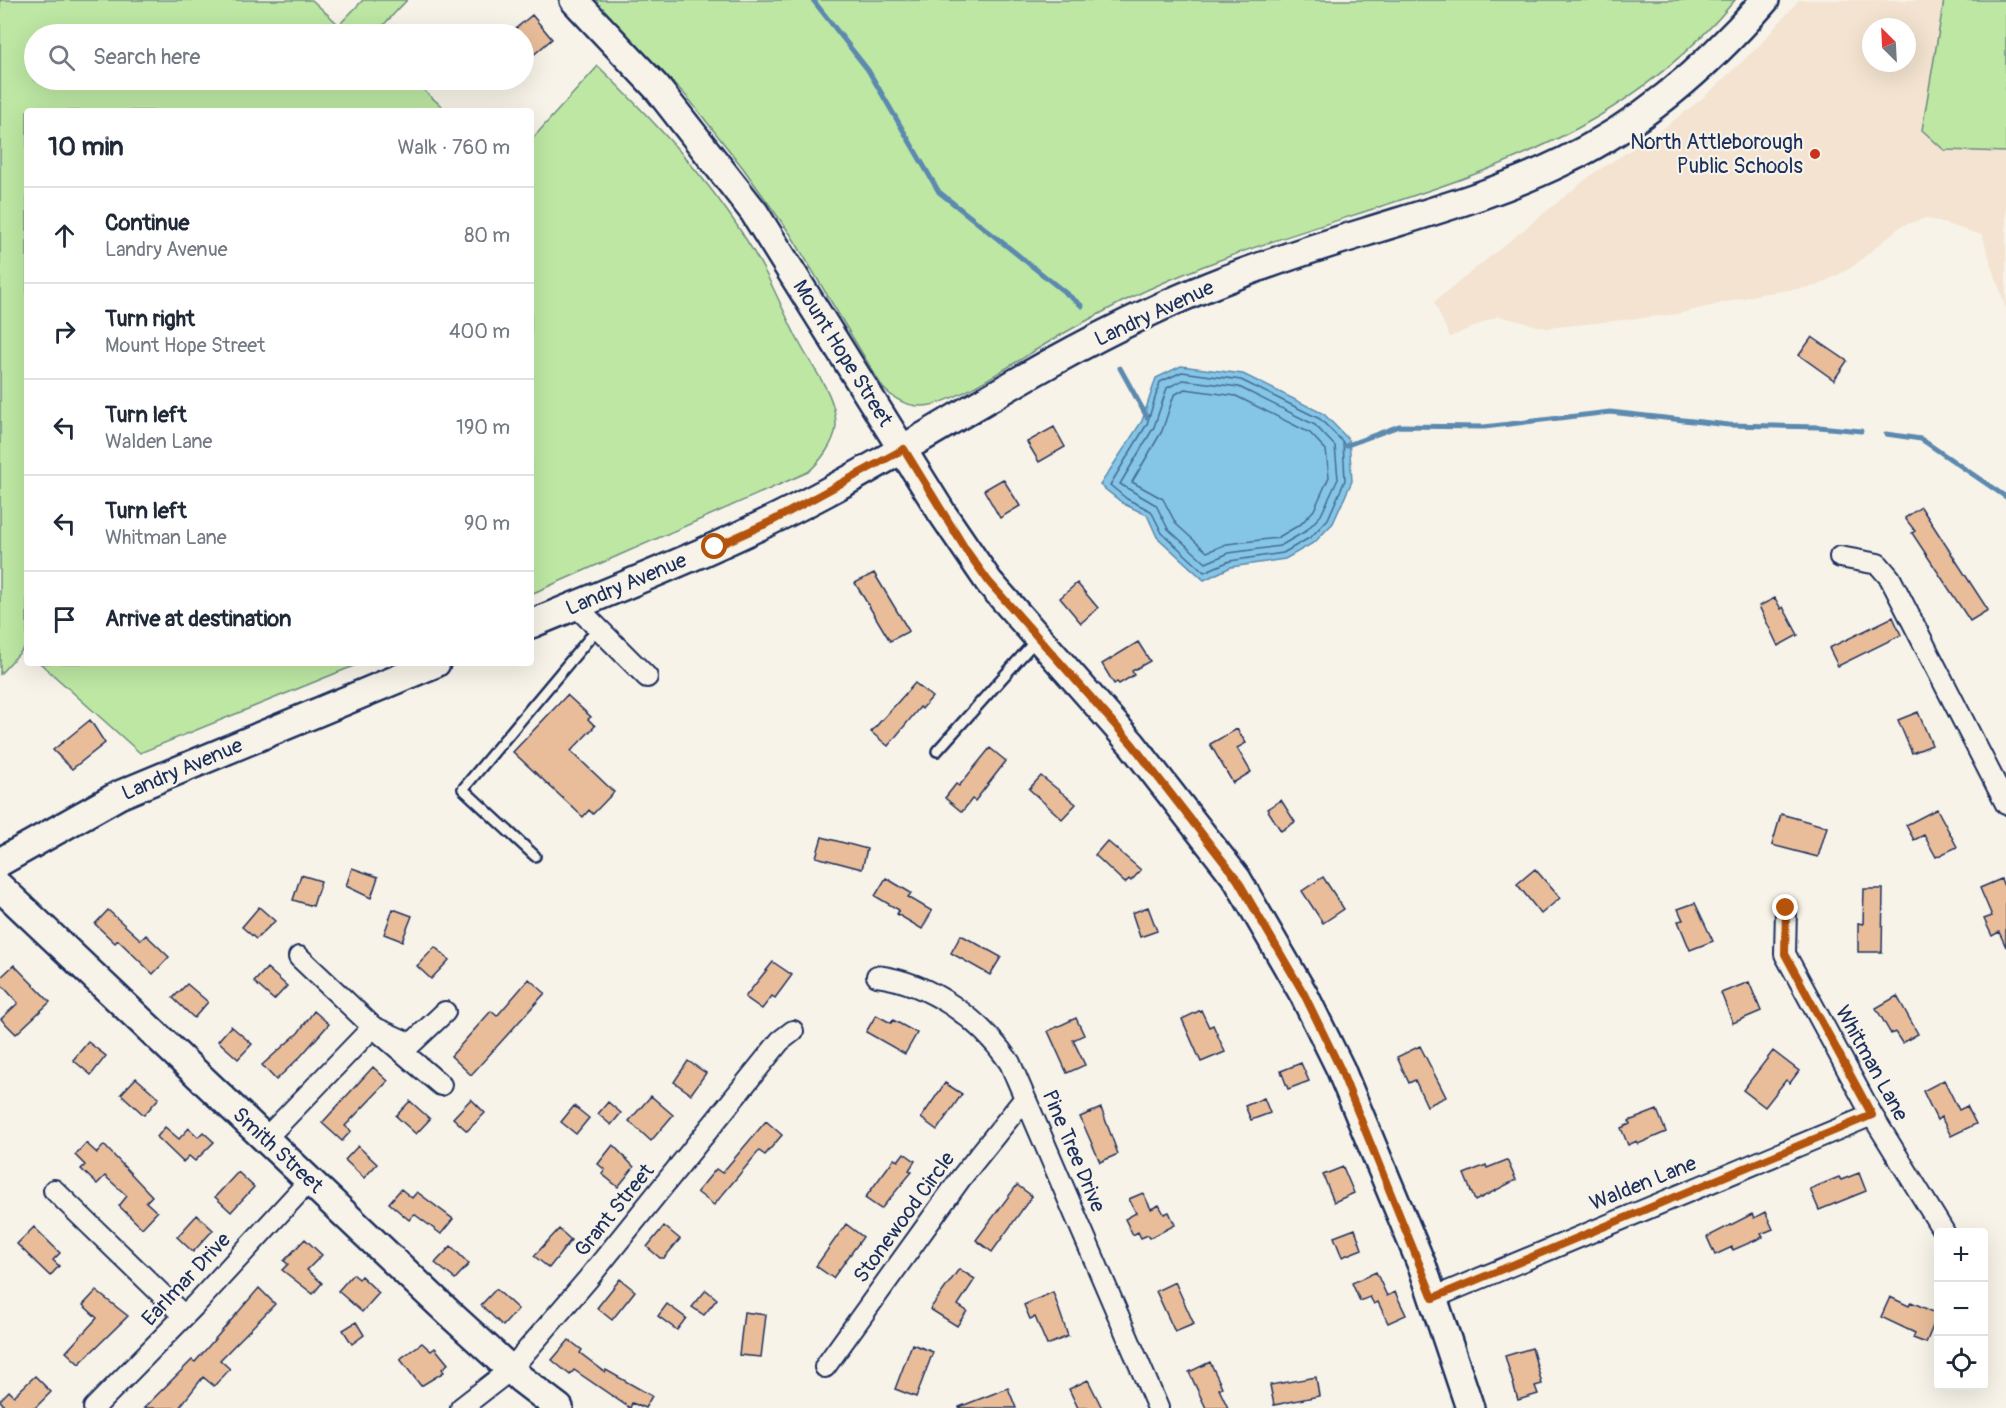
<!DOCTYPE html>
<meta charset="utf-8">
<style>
body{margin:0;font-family:Pangolin,sans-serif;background:#f6f6f7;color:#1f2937}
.controls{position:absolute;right:18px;bottom:18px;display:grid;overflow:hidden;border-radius:6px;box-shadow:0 6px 24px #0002}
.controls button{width:54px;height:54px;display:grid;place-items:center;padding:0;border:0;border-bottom:2px solid #e0e1e3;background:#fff;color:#1f2937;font:30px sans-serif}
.compass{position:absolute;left:1862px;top:18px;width:54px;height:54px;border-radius:50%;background:#fff;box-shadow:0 6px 24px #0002;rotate:336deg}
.stop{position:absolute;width:18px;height:18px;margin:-14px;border:4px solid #b45309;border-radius:50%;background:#fff}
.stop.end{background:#b45309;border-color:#fff;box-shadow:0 2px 6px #0008}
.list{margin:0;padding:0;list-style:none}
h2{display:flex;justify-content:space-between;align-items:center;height:78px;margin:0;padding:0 24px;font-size:26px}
h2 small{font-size:20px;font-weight:400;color:#747a83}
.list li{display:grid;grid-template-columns:39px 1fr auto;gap:18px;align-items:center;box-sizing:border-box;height:96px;padding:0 24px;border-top:2px solid #e0e1e3}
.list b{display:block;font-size:22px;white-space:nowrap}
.list p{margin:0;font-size:20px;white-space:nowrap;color:#747a83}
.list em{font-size:20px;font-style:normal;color:#747a83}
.icon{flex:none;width:33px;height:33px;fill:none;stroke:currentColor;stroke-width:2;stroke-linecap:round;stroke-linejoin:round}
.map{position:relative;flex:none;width:2006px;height:1408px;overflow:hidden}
.search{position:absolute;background:#fff;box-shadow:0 6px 24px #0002;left:24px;top:24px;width:510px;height:66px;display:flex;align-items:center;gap:15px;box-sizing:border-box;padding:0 21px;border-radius:33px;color:#747a83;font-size:22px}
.panel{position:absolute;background:#fff;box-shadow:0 6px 24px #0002;left:24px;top:108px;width:510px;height:558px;border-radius:6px}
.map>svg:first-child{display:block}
.built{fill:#f3e3d0;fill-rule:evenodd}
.green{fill:#bde7a3;stroke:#6c8b80;stroke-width:1.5}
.water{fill:#85c5e5;stroke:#5b89af;stroke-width:1.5}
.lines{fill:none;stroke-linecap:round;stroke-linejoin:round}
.shore{stroke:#456b94;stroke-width:1.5}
.stream{stroke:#5b89af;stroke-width:5}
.building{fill:#e9bd99;stroke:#1b2f5e;stroke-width:1.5}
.lane-casing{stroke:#1b2f5e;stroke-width:14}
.street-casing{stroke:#1b2f5e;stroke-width:24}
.secondary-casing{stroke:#1b2f5e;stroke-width:32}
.lane{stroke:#f7f3e8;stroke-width:9}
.street{stroke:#f7f3e8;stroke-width:20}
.secondary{stroke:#f7f3e8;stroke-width:27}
.route{stroke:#b45309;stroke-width:8}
.poi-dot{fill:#c8321e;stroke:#f7f3e8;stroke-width:2}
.labels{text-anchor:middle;stroke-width:4.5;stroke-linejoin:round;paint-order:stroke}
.poi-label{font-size:21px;fill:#1b2f5e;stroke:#f7f3e8;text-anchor:end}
.street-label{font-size:21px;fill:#1b2f5e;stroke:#f7f3e8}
</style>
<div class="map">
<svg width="2006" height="1408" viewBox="0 0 2006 1408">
<rect width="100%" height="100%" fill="#f7f3e8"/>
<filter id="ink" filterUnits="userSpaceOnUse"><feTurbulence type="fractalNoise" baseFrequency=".0167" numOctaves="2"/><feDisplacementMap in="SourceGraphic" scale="12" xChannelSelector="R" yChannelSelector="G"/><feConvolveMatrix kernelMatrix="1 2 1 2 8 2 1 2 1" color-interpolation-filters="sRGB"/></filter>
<g filter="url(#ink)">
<path class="built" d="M1799,0h207v309l-24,-74 -56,-17 -25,8 -50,42 -35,18 -56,8 -83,20 -130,14 -49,-12 -48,21 -16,-35 160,-129 61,-38 49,-38 56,-52zM1871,27h36v36h-36z"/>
<path class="green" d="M0,0h312l27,25 24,-25h44l-32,34h-341v46h378l35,31h-420v540l-3,-3 -24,26z
M594,0h1141c-42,51 -98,96 -157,128 -144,77 -310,100 -456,174 -23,12 -46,24 -68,37 -30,17 -102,68 -133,67 -15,0 -28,-8 -38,-18l-92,-153 -48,-67 -55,-70z
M1944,0h62v152l-62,-2 -22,-20z
M598,66c63,62 124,126 166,204 13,24 23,50 36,74 14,27 36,50 36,82 -1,16 -16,36 -28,46l-277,122v-454z
M40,663h321l-221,90z"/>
<path class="water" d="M1181,366l62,8 81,40 25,26 3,41 -19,42 -18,19 -30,17 -54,8 -27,13 -47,-43 -10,-22 -23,-11 -24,-19 42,-64 14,-43z"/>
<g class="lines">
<path class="shore" d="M1182,372l59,8 79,39 23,23 2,38 -17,39 -17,18 -28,16 -53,8 -26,11 -42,-39 -11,-22 -24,-12 -17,-14 37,-61 13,-42z
M1183,380l56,7 76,38 20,21 3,33 -17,36 -15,16 -26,15 -51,7 -23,10 -38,-34 -12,-24 -36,-21 34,-57 13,-39z
M1185,389l51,7 74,37 16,17 3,27 -15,33 -13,14 -24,14 -50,6 -20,8 -31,-28 -13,-25 -31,-17 30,-51 12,-36z"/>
<path class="stream" d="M813,0l55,70 71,122 143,114
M1120,368l27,49
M1886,434l35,5 85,58
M1345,446l54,-20 85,1 126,-15 119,13 90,2 42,4"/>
</g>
<path class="building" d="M532,15l20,24 -28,24v-29h-15z
M1812,337l35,24 -13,19 -35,-25z
M1054,427l11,20 -26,15 -12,-20z
M1003,479l17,27 -20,12 -16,-28z
M1921,507l67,103 -18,11 -58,-88 3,-2 -10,-13z
M874,573l35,58 -19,10 -35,-58z
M1077,583l21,25 -17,15 -21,-25z
M1775,598l6,11 2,-2 15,28 -20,11 -19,-40z
M1893,617l8,18 -63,31 -9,-18z
M1138,642l12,19 -18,10 2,4 -15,9 -2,-2 -3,2 -12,-20z
M915,683l17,14 -10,12 -2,-2 -32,39 -17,-14z
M567,695l24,22 -3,2 7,7 -24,25 43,41 -21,22 -4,-4 -6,7 -70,-65z
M1918,712l14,33 -20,8 -14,-33z
M90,720l15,23 -33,26 -19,-19z
M1237,729l9,14 -9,5 14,24 -18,11 -23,-39z
M990,748l16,13 -31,40 -3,-2 -10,13 -17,-14 11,-14 3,2z
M1041,776l35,28 -14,15 -33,-30z
M1281,800l14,22 -14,9 -14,-22z
M1937,809l20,38 -21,10 -12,-22 -10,5 -8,-15z
M1781,814l46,13 -9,30 -46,-12z
M822,837l45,12 -5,20 -46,-12z
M1107,841l34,29 -10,11 -2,-2 -4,4 -30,-28z
M352,868l26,9 -7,21 -25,-12z
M1535,869l25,29 -19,16 -24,-30z
M301,875l20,6 -8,25 -20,-6z
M1323,877l21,32 -21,14 -21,-32z
M886,878l25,15 -3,4 24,14 -10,18 -25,-15 2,-4 -24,-14z
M2001,879l5,12v56l-7,-15 -7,4 -8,-17 8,-3 -12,-28z
M1864,889h19l-1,63h-24v-29l5,1z
M1695,903l18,38 -23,9 -12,-29 5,-1 -5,-11z
M259,907l16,14 -19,18 -14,-12z
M1148,907l9,24 -17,6 -8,-24z
M393,909l19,7 -10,25 -18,-7z
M108,910l33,30 5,-5 23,22 -16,17 -35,-34 -3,3 -20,-19z
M961,935l40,22 -11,18 -39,-22z
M435,947l14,13 -18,19 -14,-13z
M773,962l19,13 -17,23 -3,-2 -10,13 -17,-12z
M14,965l36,37 -34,32 -15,-15 17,-16 -18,-20v-5z
M267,968l20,18 -13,14 -20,-18z
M529,979l16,14 -74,82 -20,-19 40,-45 6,5z
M1749,982l12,29 -28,12 -12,-30z
M187,984l21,18 -14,16 -21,-20z
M1897,996l21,38 -16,9 -7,-11 -4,2 -15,-26z
M1201,1010l8,17 4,-2 12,27 -24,10 -19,-43z
M314,1011l15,13 -28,32 -25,24 -14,-15 36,-32z
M876,1015l15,8 2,-3 24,13 -12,21 -39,-22z
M1076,1018l8,17 -11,5 12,25 -18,8 -19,-42z
M231,1026l21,18 -14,15 -20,-18z
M88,1042l18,14 -15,19 -18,-15z
M1420,1046l26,51 -19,9 -12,-26 -6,3 -12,-26z
M1773,1051l26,20 -9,12 -4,-3 -21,27 -22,-17z
M688,1061l18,12 -15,21 -17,-12z
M1301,1063l8,18 -21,8 -7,-18z
M373,1067l15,14 -43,45 6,5 -9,10 -20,-18z
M136,1078l23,20 -15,17 -23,-21z
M1944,1080l15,30 8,-4 9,18 -25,12 -10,-19 -4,3 -14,-29z
M945,1083l17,11 -25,36 -16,-12z
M651,1096l22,19 -22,26 -22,-20z
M1264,1098l6,15 -19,7 -6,-14z
M471,1099l14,14 -18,18 -14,-13z
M410,1101l20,18 -14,15 -20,-18z
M608,1102l13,11 -10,12 -13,-11z
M574,1106l15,12 -13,16 -15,-12z
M1101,1108l17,46 -18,8 -20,-45z
M1657,1110l9,22 -28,12 -1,-3 -9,4 -7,-17 9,-4 -1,-3z
M766,1121l16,14 -17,20 -6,-4 -45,54 -4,-3 -13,-10 19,-23 6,4z
M165,1127l14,12 10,-11 9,9 5,-5 11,10 -19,19 -6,-5 -6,6 -26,-25z
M86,1143l11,10 7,-8 48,51 -6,6 11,10 -15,16 -23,-22 8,-10 -22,-20 -8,8 -16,-15 4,-4 -10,-10z
M613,1145l21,22 -16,20 -16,-13 3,-4 -7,-6z
M358,1146l19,18 -13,14 -19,-18z
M904,1153l11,8 -6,9 3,2 -31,37 -16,-11 29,-39 4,2z
M1507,1160l9,20 -41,21 -11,-27 22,-9 1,3z
M1343,1167l11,26 -20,9 -11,-27z
M238,1172l16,15 -23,25 -16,-15z
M1859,1173l7,18 -47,19 -9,-21 29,-12 2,3z
M1017,1185l15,11 -40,56 -16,-12z
M401,1189l11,9 5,-6 36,27 -12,15 -27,-20 -5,6 -20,-17z
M1143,1193l8,16 8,-4 5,9 5,-2 6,13 -25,13 -2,-3 -7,3 -3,-6 -5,3 -8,-16 11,-6 -7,-14z
M1765,1212l8,17 -12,5 2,3 -30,13 -1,-3 -17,8 -8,-18 45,-23 2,4z
M197,1215l16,15 -20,22 -16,-15z
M846,1224l17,13 -30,41 -17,-12z
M664,1226l16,13 -16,19h-4l-13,-11z
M34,1227l26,26 -7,7 6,6 -9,10 -33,-32z
M559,1229l12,11 -22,28 -15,-12z
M1355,1229l7,20 -20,8 -8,-20z
M305,1239l17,16 -15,15 15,13 -9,11 -31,-24 6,-6 -4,-3z
M451,1246l18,18 -14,15 -20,-16z
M959,1269l16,10 -17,26 9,6 -10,15 -27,-17z
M1376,1272l11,24 8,-4 11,23 -18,8 -10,-21 -4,2 -4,-7 -10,4 -8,-18z
M353,1274l6,5 2,-3 18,17 -17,19 -24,-21z
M620,1279l15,12 -23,29 -15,-12z
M1175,1282l19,42 -19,8 -19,-41z
M259,1288l16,16 -55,56 10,9 -16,17 -11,-9 -24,31h-35l48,-48 3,2z
M496,1289l22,20 -15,17 -22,-21z
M706,1290l11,9 -13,16 -12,-8z
M96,1291l32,25 -49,48 -13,-12 31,-34 -14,-13z
M1053,1292l15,44 -21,9 -12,-28 -5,2 -6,-14z
M1890,1297l19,9 2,-4 27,12 -12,29 -13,-5 2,-5 -34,-16z
M667,1304l19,14 -9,12 -19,-14z
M744,1312l22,3 -5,42 -22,-2z
M356,1322l8,13 -12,9 -9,-14z
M569,1340l13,10 -2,3 25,19 1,-2 46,26 -7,12 -13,-5 -2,5 -56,-38 -4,5 -18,-15z
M422,1343l9,8 4,-3 13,16 -6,5 2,3 -23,14 -21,-27z
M912,1344l21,8 -17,45 -21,-8z
M1532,1348l10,36 -7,2 3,8 -20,6 -13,-44z
M1210,1362l12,25 -3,2 9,19h-22l-17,-36z
M35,1376l16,16 -16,16h-34l3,-2 -4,-6 9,-9 5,5z
M1316,1377l3,19 -45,9 -4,-20z
M1088,1380l14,28h-24l-9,-19z
M1008,1388l8,20h-57v-1z"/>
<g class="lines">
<g class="lane-casing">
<path id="lane" d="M937,751l100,-112
M535,856l-72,-67 135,-161"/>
</g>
<g class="street-casing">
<path id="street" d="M1840,557l38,7 12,14 116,226
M576,606l71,71
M1786,908l-1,46 87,161 72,117
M299,957l74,70 68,58
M877,976c54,7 103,43 133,87l148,345
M266,1138l107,-111 38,17 34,-32
M54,1190l130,126
M1433,1298l439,-183
M825,1367l136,-189 64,-80
M94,1408l102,-104 114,-124
M461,1408l49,-38 78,-91 192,-238 13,-10"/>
</g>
<g class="secondary-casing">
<path id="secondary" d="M574,0l83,88 97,124 188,301 47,69 143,162 105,135 67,116 36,73 83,200 47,140
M531,624c99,-41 199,-80 294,-131 109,-59 212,-129 325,-181 69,-33 143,-58 216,-80 67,-21 135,-40 198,-71 79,-38 144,-95 201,-161
M0,862l119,-67 317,-132
M0,887l451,428 70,64 38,29"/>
</g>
<use href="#lane" class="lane"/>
<use href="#street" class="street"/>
<use href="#secondary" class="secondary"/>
</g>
</g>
<g class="lines" filter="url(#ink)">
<path class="route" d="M715,547l57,-26 132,-72 62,101 23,32 143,162 105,135 67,115 36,74 93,230 439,-183 -87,-161 1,-46"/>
</g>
<circle class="poi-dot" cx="1815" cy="154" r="6"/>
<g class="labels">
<g class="poi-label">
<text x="1803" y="149">North Attleborough<tspan x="1803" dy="24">Public Schools</tspan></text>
</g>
<g class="street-label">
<text transform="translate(1154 313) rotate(-25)" y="7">Landry Avenue</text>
<text transform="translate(843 353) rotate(58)" y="7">Mount Hope Street</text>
<text transform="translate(626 584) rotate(-23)" y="7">Landry Avenue</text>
<text transform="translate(182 769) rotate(-23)" y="7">Landry Avenue</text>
<text transform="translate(1872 1063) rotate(61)" y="7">Whitman Lane</text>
<text transform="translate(278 1150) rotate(43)" y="7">Smith Street</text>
<text transform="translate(1074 1151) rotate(67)" y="7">Pine Tree Drive</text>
<text transform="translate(1643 1183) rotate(-22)" y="7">Walden Lane</text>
<text transform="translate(614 1210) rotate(-51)" y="7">Grant Street</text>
<text transform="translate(904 1217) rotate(-54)" y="7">Stonewood Circle</text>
<text transform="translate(186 1279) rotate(-47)" y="7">Earlmar Drive</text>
</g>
</g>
</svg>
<div class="controls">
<button>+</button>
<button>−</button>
<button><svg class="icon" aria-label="locate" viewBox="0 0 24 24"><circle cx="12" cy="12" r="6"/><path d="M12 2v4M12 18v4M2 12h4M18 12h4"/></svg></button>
</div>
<svg class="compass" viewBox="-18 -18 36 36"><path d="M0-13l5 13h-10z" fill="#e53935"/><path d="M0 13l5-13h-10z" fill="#747a83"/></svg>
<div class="stop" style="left:715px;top:547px"></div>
<div class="stop end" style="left:1786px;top:908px"></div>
<div class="search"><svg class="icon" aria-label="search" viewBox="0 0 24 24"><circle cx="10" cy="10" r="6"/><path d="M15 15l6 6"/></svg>Search here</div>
<section class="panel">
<h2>10 min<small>Walk · 760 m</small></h2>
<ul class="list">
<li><svg class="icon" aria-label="ahead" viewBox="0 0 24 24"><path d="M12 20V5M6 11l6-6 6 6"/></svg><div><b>Continue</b><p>Landry Avenue</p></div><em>80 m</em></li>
<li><svg class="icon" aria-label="right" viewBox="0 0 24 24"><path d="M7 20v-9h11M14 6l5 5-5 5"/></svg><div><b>Turn right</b><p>Mount Hope Street</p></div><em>400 m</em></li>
<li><svg class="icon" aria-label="left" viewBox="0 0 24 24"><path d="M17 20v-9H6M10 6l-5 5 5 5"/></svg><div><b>Turn left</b><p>Walden Lane</p></div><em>190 m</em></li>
<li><svg class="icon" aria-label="left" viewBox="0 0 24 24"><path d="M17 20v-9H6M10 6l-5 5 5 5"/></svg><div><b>Turn left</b><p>Whitman Lane</p></div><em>90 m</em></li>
<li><svg class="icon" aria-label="arrive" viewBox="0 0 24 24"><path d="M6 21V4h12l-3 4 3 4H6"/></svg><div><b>Arrive at destination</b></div></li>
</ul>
</section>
</div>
